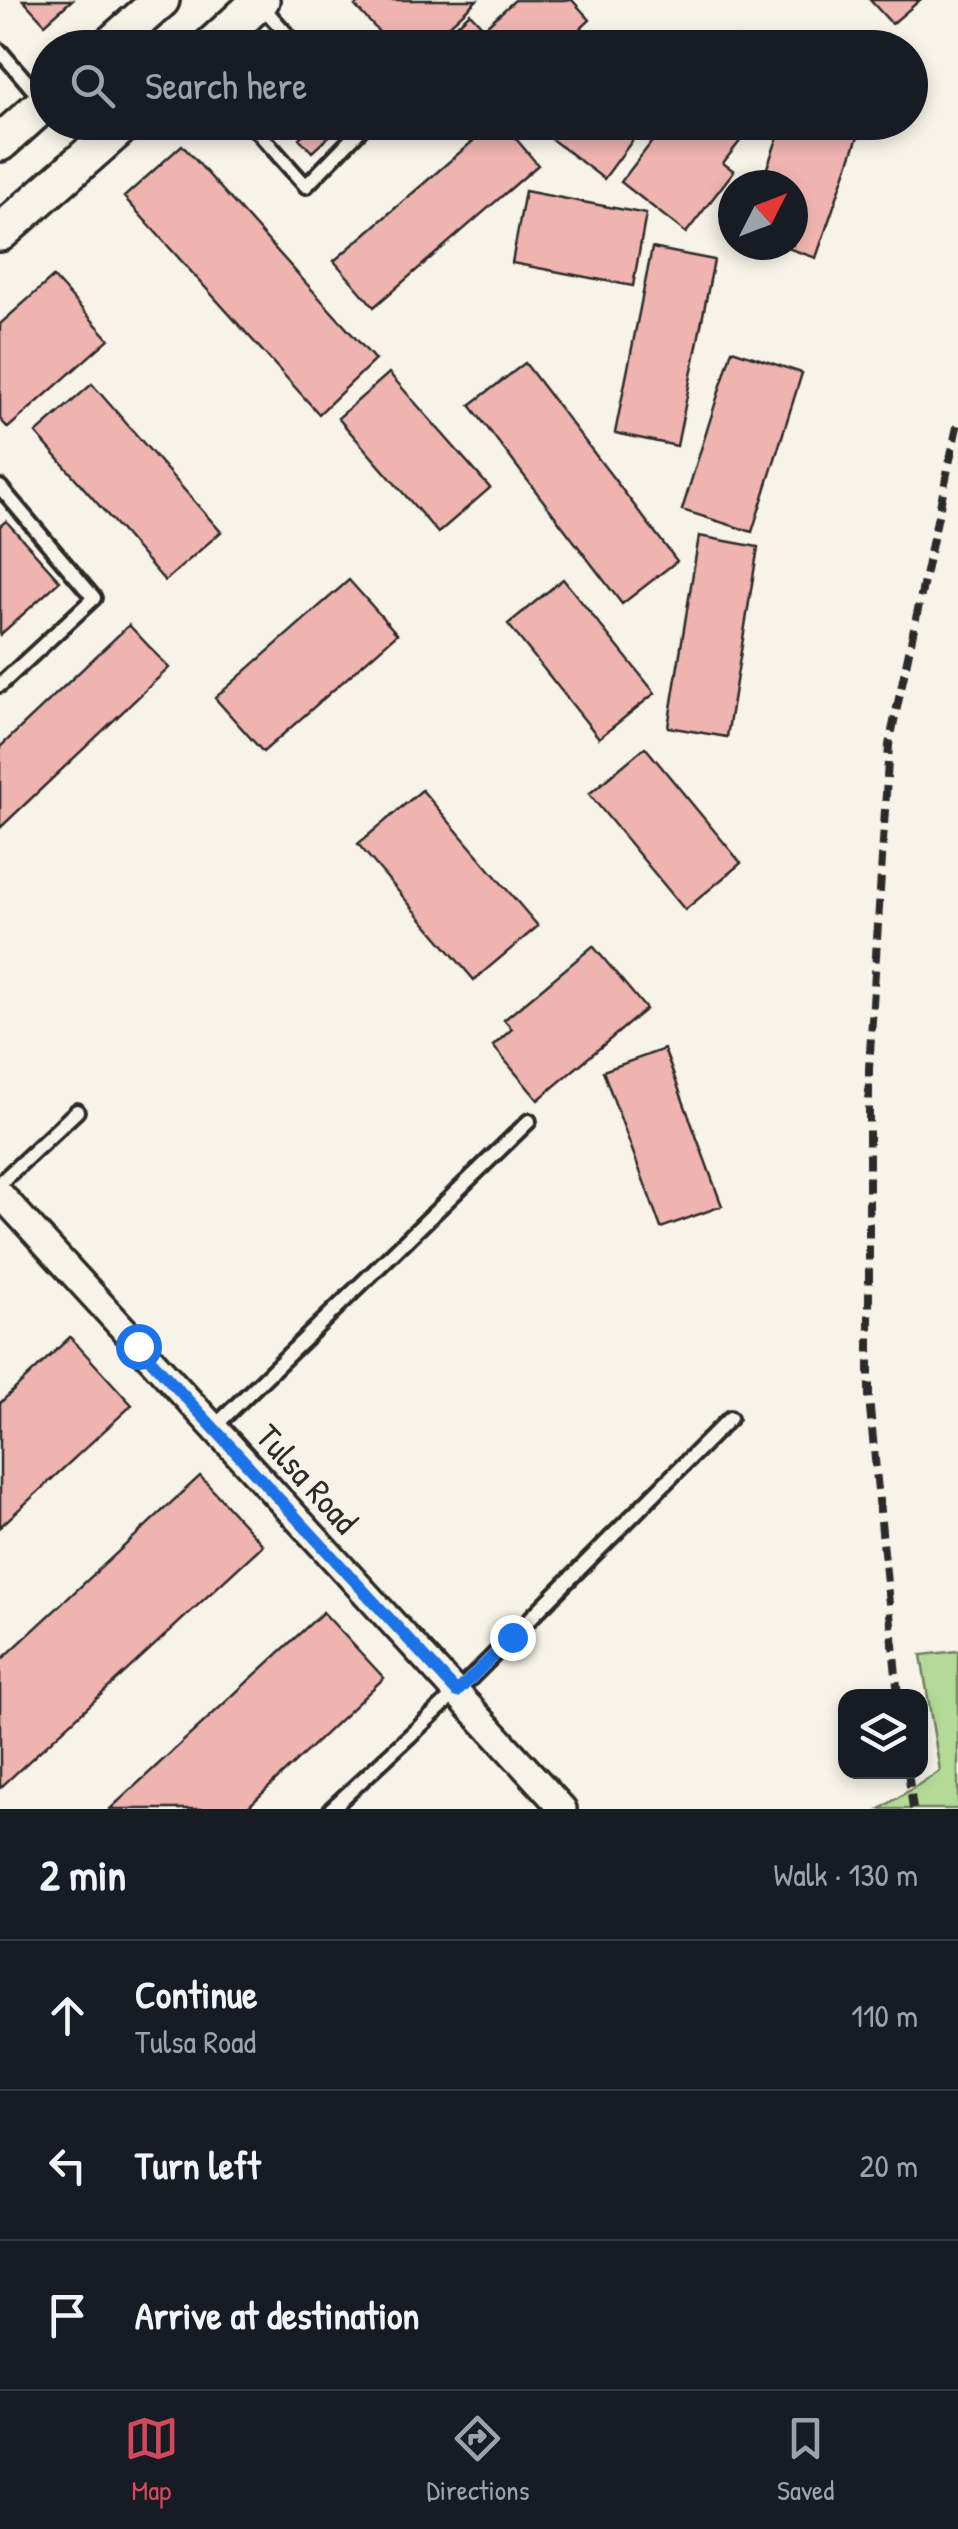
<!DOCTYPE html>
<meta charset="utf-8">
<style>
body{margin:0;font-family:"Patrick Hand",sans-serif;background:#242831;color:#f1f3f6}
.controls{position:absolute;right:30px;bottom:30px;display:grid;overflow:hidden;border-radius:20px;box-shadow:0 5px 15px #0003}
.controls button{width:90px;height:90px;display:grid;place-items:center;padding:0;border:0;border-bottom:2px solid #363941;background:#171b24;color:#f1f3f6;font:50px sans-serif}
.compass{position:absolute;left:718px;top:170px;width:90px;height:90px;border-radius:50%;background:#171b24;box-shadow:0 5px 15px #0003;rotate:48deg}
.stop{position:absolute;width:30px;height:30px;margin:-22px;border:8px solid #1a73e8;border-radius:50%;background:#fff}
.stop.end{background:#1a73e8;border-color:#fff;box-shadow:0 2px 10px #0008}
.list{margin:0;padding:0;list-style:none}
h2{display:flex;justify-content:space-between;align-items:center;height:130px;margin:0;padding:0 40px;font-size:42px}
h2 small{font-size:32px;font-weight:400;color:#9ea1a6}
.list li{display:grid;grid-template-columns:65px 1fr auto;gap:30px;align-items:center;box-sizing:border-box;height:150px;padding:0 40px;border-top:2px solid #363941}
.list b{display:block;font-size:38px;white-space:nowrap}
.list p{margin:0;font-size:32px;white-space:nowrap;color:#9ea1a6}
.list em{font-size:32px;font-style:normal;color:#9ea1a6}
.icon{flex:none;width:55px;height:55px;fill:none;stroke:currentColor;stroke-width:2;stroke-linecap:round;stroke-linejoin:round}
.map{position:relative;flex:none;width:958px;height:1809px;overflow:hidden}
.search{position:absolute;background:#171b24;box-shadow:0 5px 15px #0003;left:30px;right:30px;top:30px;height:110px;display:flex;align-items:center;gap:25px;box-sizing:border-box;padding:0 35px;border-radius:55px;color:#9ea1a6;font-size:38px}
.sheet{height:580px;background:#171b24}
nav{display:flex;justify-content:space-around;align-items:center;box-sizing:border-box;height:140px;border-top:2px solid #363941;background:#171b24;font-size:28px;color:#9ea1a6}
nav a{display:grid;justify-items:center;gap:5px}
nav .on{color:#d1495b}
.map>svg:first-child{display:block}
.green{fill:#b3da96;stroke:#6f8260;stroke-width:2.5}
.building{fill:#efb4b0;stroke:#2b2b2b;stroke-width:2.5}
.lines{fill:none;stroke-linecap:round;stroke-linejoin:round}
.service-casing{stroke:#2b2b2b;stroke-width:20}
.minor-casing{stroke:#2b2b2b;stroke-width:32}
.secondary-casing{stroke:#2b2b2b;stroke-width:42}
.service{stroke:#f7f3e8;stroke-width:12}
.minor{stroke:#f7f3e8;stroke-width:25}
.secondary{stroke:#f7f3e8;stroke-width:35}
.rail{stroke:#2b2b2b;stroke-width:8;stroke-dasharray:15 8;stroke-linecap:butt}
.route{stroke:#1a73e8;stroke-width:12}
.labels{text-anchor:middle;stroke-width:10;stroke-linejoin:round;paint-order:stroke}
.street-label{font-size:35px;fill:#2b2b2b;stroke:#f7f3e8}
</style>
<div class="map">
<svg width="958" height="1809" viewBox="0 0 958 1809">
<rect width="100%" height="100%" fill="#f7f3e8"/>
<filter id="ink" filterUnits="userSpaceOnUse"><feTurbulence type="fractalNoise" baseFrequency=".01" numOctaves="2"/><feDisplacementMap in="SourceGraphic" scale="20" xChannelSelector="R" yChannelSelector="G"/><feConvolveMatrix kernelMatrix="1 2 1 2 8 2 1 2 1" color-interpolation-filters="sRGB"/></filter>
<g filter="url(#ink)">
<path class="green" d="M958,1651v158h-78l60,-38 -19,-116z"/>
<path class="building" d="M23,0h49l-27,24z
M361,0h116l-52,48h-31l-39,-42z
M515,0h57l18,20 -30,28h-117l-5,-6 32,-29 14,15z
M870,0h50l-28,24z
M735,37l14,11h-23z
M316,122h9l9,10 -22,20 -13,-14z
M495,122h7l36,43 -164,142 -40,-46z
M562,122h84l-42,57 -54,-41z
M667,122h88l-32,41 11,8 -48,62 -65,-51z
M783,122h80l-47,136 -37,-13h14v-60h-32z
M182,145l193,215 -56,54 -195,-217z
M525,191l121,23 -13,72 -121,-23z
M652,248l62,12 -37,186 -62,-13z
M53,277l56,62 -101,89 -8,-9v-95z
M732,350l70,23 -50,159 -70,-22z
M525,363l152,198 -55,43 -152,-199z
M389,373l101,115 -52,45 -100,-115z
M92,384l129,148 -56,49 -129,-148z
M6,521l54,60 -60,54v-109z
M699,536l59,11 -31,190 -59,-10z
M563,579l92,114 -56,45 -91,-114z
M349,580l48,54 -134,118 -48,-54z
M129,625l40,43 -169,160v-81z
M645,747l96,116 -56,47 -96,-116z
M422,790l116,136 -64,54 -116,-136z
M593,946l53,63 -108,91 -45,-54 19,-17 -8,-9z
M664,1049l58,157 -61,22 -58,-157z
M70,1337l62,68 -132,122v-124z
M200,1476l63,69 -263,243v-127z
M323,1612l61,66 -138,131h-136z"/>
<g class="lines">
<g class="service-casing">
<path id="service" d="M261,5l38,43
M0,51l44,51
M249,122l57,64 62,-64
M0,487l94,111 -94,87
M0,1183l77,-72
M213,1428l316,-307
M331,1809l126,-117 273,-274"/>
</g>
<g class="minor-casing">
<path id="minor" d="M0,1194l563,615"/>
</g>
<g class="secondary-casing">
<path id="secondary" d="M107,48l54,-48
M209,48l52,-48
M0,143l48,-43
M0,233l126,-111"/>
</g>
<use href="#service" class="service"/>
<use href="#minor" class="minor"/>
<use href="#secondary" class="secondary"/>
<path class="rail" d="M898,1696l-29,-298v-329l20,-324 69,-323
M908,1772l5,37"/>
</g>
</g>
<g class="lines" filter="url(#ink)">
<path class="route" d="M138,1346l319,346 55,-55"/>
</g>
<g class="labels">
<g class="street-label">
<text transform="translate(307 1479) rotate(48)" y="12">Tulsa Road</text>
</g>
</g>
</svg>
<div class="controls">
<button><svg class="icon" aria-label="layers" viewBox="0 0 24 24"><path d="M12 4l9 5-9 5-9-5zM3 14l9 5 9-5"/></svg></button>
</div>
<svg class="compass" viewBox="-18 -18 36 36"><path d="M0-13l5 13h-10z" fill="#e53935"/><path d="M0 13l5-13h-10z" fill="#9ea1a6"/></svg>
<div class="stop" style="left:138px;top:1346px"></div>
<div class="stop end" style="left:512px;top:1637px"></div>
<div class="search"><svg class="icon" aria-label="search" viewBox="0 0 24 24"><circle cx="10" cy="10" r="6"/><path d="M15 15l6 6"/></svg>Search here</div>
</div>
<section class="sheet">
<h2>2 min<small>Walk · 130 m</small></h2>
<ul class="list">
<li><svg class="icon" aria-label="ahead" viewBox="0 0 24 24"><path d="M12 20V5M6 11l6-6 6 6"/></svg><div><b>Continue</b><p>Tulsa Road</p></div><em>110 m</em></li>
<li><svg class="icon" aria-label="left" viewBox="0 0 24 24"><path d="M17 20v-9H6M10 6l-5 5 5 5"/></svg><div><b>Turn left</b></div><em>20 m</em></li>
<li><svg class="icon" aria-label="arrive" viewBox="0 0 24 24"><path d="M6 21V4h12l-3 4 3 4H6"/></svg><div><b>Arrive at destination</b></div></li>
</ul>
</section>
<nav>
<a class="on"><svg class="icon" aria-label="map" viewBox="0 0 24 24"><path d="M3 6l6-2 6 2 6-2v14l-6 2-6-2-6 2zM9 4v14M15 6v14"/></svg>Map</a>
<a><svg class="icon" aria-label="directions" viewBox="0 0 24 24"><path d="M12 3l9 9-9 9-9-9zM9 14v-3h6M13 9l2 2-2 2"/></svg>Directions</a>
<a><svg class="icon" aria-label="saved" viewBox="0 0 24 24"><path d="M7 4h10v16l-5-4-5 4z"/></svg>Saved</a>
</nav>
